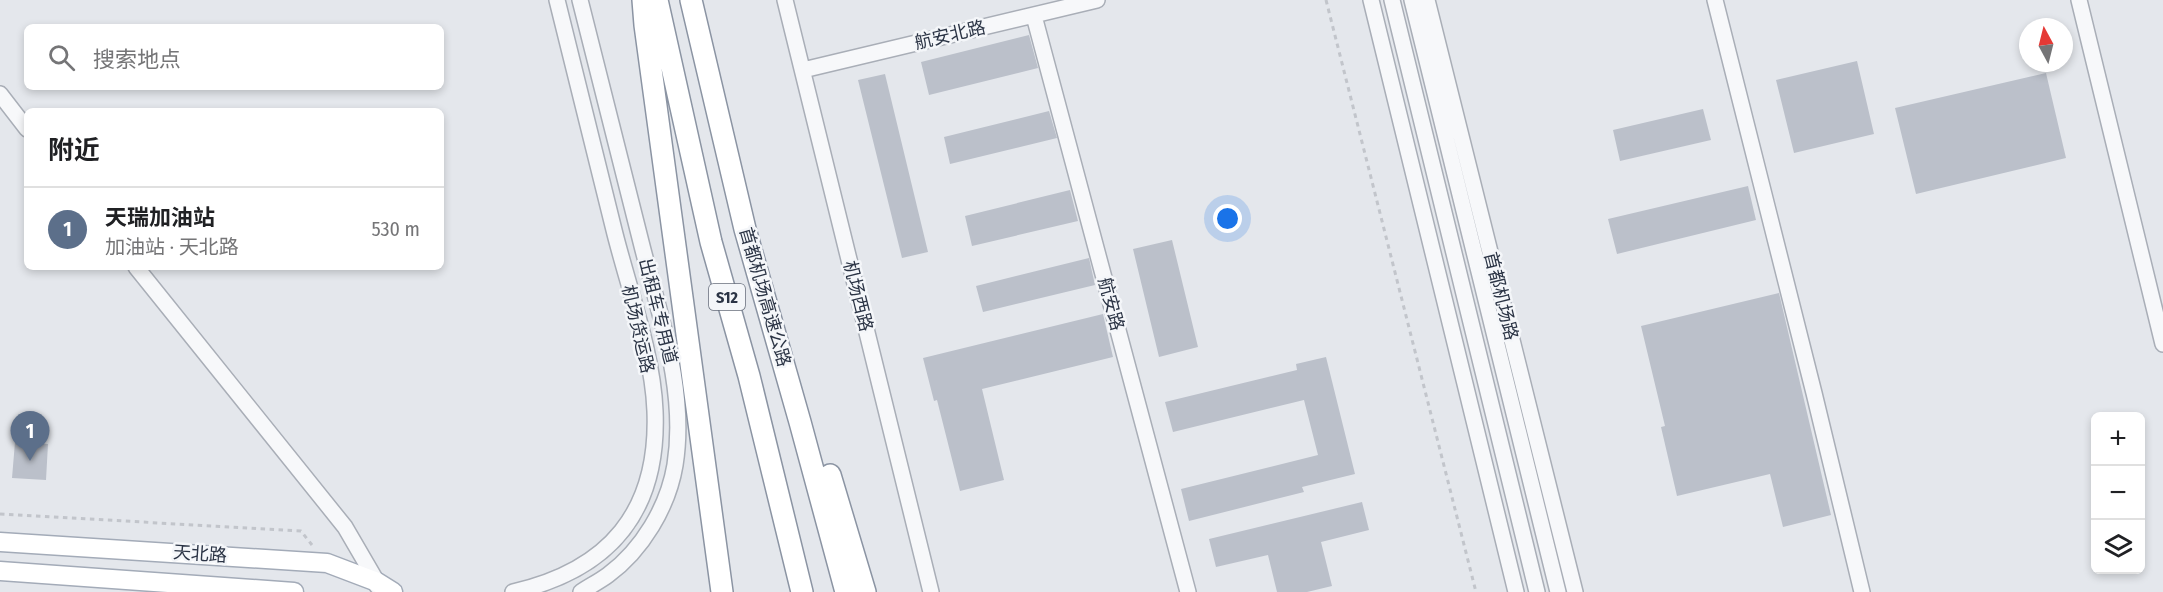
<!DOCTYPE html>
<html lang="zh">
<meta charset="utf-8">
<style>
body{margin:0;font-family:"Fira Sans Condensed","Noto Sans SC",sans-serif;background:#f6f6f6;color:#202124}
.controls{position:absolute;right:18px;bottom:18px;display:grid;overflow:hidden;border-radius:9px;box-shadow:0 3px 9px #0003}
.controls button{width:54px;height:54px;display:grid;place-items:center;padding:0;border:0;border-bottom:2px solid #e0e0e0;background:#fff;color:#202124;font:30px sans-serif}
.compass{position:absolute;left:2019px;top:18px;width:54px;height:54px;border-radius:50%;background:#fff;box-shadow:0 3px 9px #0003;rotate:353deg}
.you{position:absolute;left:1228px;top:219px;width:21px;height:21px;margin:-15px;border:4px solid #fff;border-radius:50%;background:#1a73e8;box-shadow:0 0 0 9px #1a73e833}
.badge{display:grid;place-items:center;width:39px;height:39px;border-radius:50%;background:#ea580c;color:#fff;font-size:20px;font-weight:700}
.pin{position:absolute;translate:-50% -50px;filter:drop-shadow(0 2px 3px #0008)}
.pin::after{content:'';position:absolute;top:32px;width:21px;height:18px;background:inherit;clip-path:polygon(0 0,100% 0,50% 100%)}
.list{margin:0;padding:0;list-style:none}
h2{display:flex;justify-content:space-between;align-items:center;height:78px;margin:0;padding:0 24px;font-size:26px}
h2 small{font-size:20px;font-weight:400;color:#757577}
.list li{display:grid;grid-template-columns:39px 1fr auto;gap:18px;align-items:center;box-sizing:border-box;height:84px;padding:0 24px;border-top:2px solid #e0e0e0}
.list b{display:block;font-size:22px;white-space:nowrap}
.list p{margin:0;font-size:20px;white-space:nowrap;color:#757577}
.list em{font-size:20px;font-style:normal;color:#757577}
.icon{flex:none;width:33px;height:33px;fill:none;stroke:currentColor;stroke-width:2;stroke-linecap:round;stroke-linejoin:round}
.map{position:relative;flex:none;width:2163px;height:592px;overflow:hidden}
.search{position:absolute;background:#fff;box-shadow:0 3px 9px #0003;left:24px;top:24px;width:420px;height:66px;display:flex;align-items:center;gap:15px;box-sizing:border-box;padding:0 21px;border-radius:9px;color:#757577;font-size:22px}
.panel{position:absolute;background:#fff;box-shadow:0 3px 9px #0003;left:24px;top:108px;width:420px;height:162px;border-radius:9px}
.map>svg:first-child{display:block}
.building{fill:#bbc0ca}
.lines{fill:none;stroke-linecap:round;stroke-linejoin:round}
.minor-casing{stroke:#a9aeb7;stroke-width:18}
.major-casing{stroke:#a3abb8;stroke-width:21}
.highway-casing{stroke:#8b94a3;stroke-width:24}
.path{stroke:#c2c5cb;stroke-width:3;stroke-dasharray:4.5 4.5;stroke-linecap:butt}
.minor{stroke:#f7f8fa;stroke-width:15}
.major{stroke:#fff;stroke-width:18}
.highway{stroke:#fff;stroke-width:21}
.labels{text-anchor:middle;stroke-width:5;stroke-linejoin:round;paint-order:stroke}
.shield{fill:#f4f6f9;stroke:#676e7b;stroke-width:1.5}
.shield-label{font-size:16px;font-weight:bold;fill:#2b3445}
.street-label{font-size:18px;fill:#2b3445;stroke:#f4f6f9}
</style>
<div class="map">
<svg width="2163" height="592" viewBox="0 0 2163 592">
<rect width="100%" height="100%" fill="#e4e7ec"/>
<path class="building" d="M1029,35l9,33 -109,27 -8,-33z
M1857,61l17,73 -80,19 -18,-73z
M2046,73l20,85 -150,36 -21,-86z
M885,74l43,178 -26,6 -44,-178z
M1703,109l8,31 -91,21 -7,-31z
M1049,111l8,27 -107,26 -6,-27z
M1748,186l8,34 -139,34 -9,-35z
M1070,190l8,31 -106,25 -7,-30z
M1172,240l26,107 -39,10 -26,-108z
M1089,258l6,27 -112,27 -7,-26z
M1779,293l52,222 -48,12 -13,-53 -93,22 -16,-69 4,-1 -24,-100z
M1103,314l10,43 -131,32 22,91 -44,11 -23,-91 -3,1 -11,-43z
M1326,357l29,117 -53,13 2,5 -115,29 -8,-32 137,-34 -14,-55 -131,32 -8,-30 132,-32 -1,-6z
M15,442l33,2 -2,36 -34,-2z
M1362,502l7,28 -48,12 11,44 -25,6h-30l-9,-37 -52,12 -7,-28z"/>
<g class="lines">
<g class="minor-casing">
<path id="minor" d="M580,0c20,81 41,161 61,242 18,72 46,148 34,223 -7,42 -33,85 -67,110 -8,6 -18,11 -27,17
M785,0l146,592
M1371,0l145,592
M1392,0l145,592
M1412,0l146,592
M1427,0l148,592
M1715,0l99,393 48,199
M2079,0l84,344
M1034,16l154,576
M803,70l294,-70
M0,94l27,35
M136,267l209,260 32,55v4
M513,592c96,-22 146,-80 142,-181 -2,-56 -26,-122 -40,-177 -20,-78 -39,-156 -58,-234"/>
</g>
<g class="major-casing">
<path id="major" d="M0,542l327,21 50,19 16,10
M0,571l294,21"/>
</g>
<g class="highway-casing">
<path id="highway" d="M643,0l2,25 77,567
M657,0l54,242 38,134 53,216
M691,0l54,229 55,193 46,170
M830,475l35,117"/>
</g>
<path class="path" d="M1326,0l150,592
M0,514l301,17 11,14"/>
<use href="#minor" class="minor"/>
<use href="#major" class="major"/>
<use href="#highway" class="highway"/>
</g>
<g class="labels">
<rect class="shield" x="709" y="284" width="36" height="26" rx="4.5"/>
<g class="shield-label">
<text x="727" y="303">S12</text>
</g>
<g class="street-label">
<text transform="translate(950 35) rotate(-13)" y="6">航安北路</text>
<text transform="translate(858 296) rotate(76)" y="6">机场西路</text>
<text transform="translate(1501 296) rotate(76)" y="6">首都机场路</text>
<text transform="translate(765 297) rotate(74)" y="6">首都机场高速公路</text>
<text transform="translate(1111 304) rotate(75)" y="6">航安路</text>
<text transform="translate(658 311) rotate(76)" y="6">出租车专用道</text>
<text transform="translate(638 329) rotate(77)" y="6">机场货运路</text>
<text transform="translate(200 554) rotate(4)" y="6">天北路</text>
</g>
</g>
</svg>
<div class="controls">
<button>+</button>
<button>−</button>
<button><svg class="icon" aria-label="layers" viewBox="0 0 24 24"><path d="M12 4l9 5-9 5-9-5zM3 14l9 5 9-5"/></svg></button>
</div>
<svg class="compass" viewBox="-18 -18 36 36"><path d="M0-13l5 13h-10z" fill="#e53935"/><path d="M0 13l5-13h-10z" fill="#757577"/></svg>
<div class="you"></div>
<div class="pin badge" style="left:30px;top:461px;background:#5c6f8a">1</div>
<div class="search"><svg class="icon" aria-label="search" viewBox="0 0 24 24"><circle cx="10" cy="10" r="6"/><path d="M15 15l6 6"/></svg>搜索地点</div>
<section class="panel">
<h2>附近<small></small></h2>
<ul class="list">
<li><span class="badge" style="background:#5c6f8a">1</span><div><b>天瑞加油站</b><p>加油站 · 天北路</p></div><em>530 m</em></li>
</ul>
</section>
</div>
